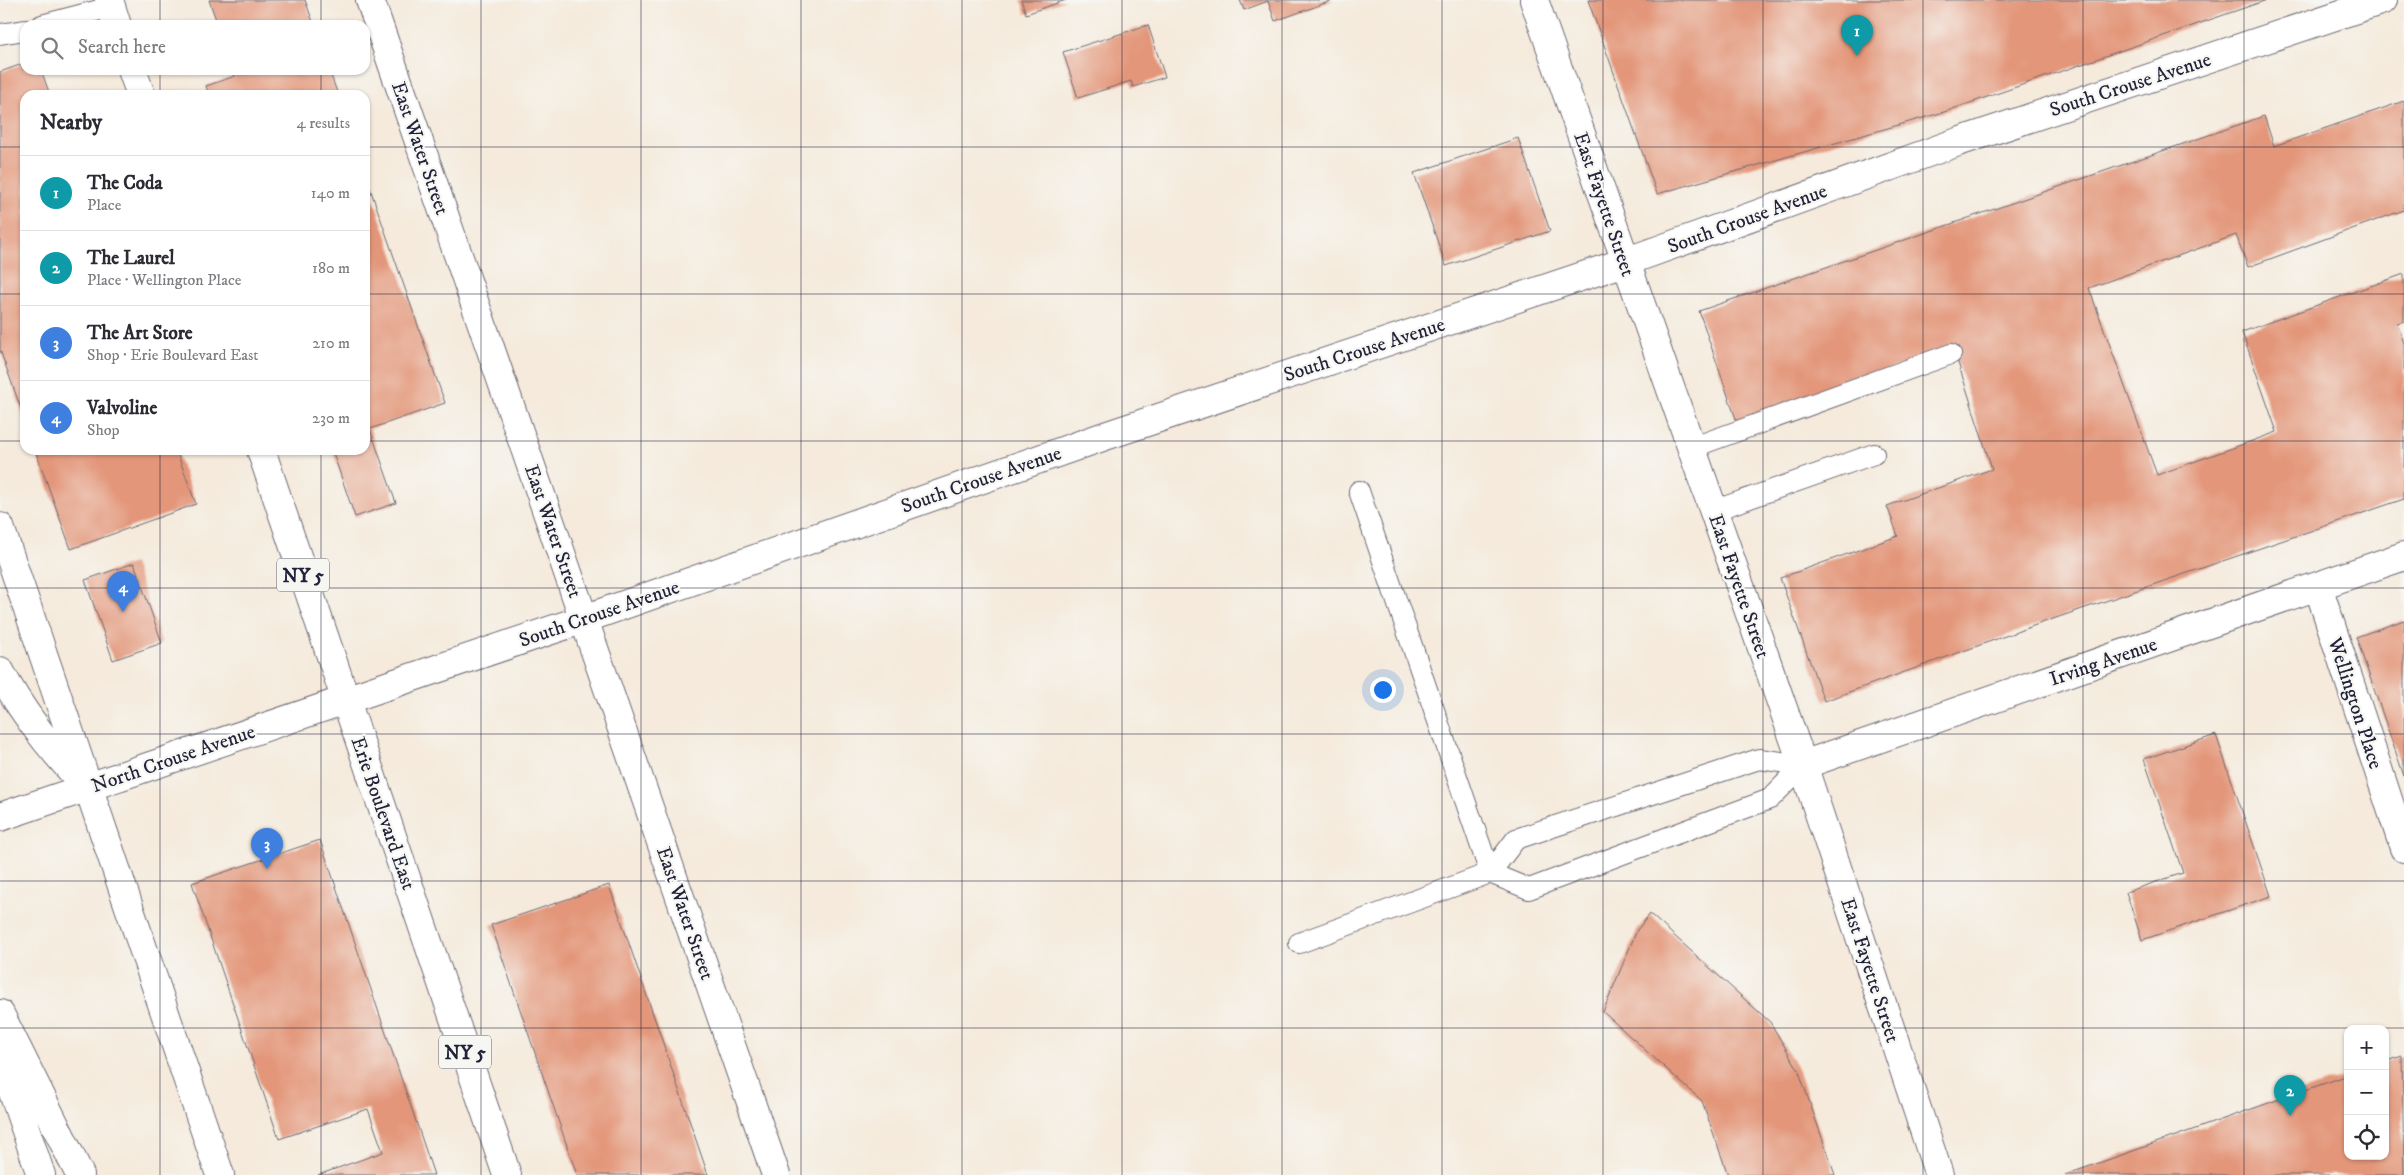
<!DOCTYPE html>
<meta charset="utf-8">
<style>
body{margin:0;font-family:"IM FELL DW Pica",serif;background:#f7f7f7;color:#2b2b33}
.controls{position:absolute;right:15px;bottom:15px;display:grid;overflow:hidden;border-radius:10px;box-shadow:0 1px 4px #0004}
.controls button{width:45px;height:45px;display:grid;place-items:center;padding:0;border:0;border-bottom:1px solid #e1e1e2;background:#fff;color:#2b2b33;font:25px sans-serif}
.you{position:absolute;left:1382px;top:689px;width:18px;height:18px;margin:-12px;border:4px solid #fff;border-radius:50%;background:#1a73e8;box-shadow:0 0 0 8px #1a73e833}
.badge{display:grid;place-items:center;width:32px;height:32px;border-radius:50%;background:#c8321e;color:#fff;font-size:16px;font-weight:700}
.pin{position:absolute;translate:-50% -41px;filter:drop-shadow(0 1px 2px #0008)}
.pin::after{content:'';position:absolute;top:26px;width:18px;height:15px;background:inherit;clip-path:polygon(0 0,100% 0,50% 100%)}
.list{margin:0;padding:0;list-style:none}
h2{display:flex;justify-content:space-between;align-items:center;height:65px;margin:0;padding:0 20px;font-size:21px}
h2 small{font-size:16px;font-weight:400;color:#7c7c81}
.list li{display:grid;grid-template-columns:32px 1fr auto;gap:15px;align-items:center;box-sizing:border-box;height:75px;padding:0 20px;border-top:1px solid #e1e1e2}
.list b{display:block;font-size:19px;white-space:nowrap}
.list p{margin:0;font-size:16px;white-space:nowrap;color:#7c7c81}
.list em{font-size:16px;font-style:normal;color:#7c7c81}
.icon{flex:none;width:28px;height:28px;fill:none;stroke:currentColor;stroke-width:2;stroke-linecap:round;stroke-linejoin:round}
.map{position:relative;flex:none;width:2404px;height:1175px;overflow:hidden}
.search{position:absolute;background:#fff;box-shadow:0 1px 4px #0004;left:20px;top:20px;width:350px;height:55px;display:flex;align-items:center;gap:12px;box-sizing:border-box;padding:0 18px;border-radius:15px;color:#7c7c81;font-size:19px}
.panel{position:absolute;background:#fff;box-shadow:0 1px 4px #0004;left:20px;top:90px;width:350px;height:365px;border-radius:15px}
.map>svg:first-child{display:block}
.building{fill:#e39679}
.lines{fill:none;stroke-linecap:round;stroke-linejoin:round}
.service-casing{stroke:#6c6873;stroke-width:22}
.minor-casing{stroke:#6c6873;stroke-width:30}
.tertiary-casing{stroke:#6c6873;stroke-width:30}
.primary-casing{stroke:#6c6873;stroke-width:30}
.motorway-casing{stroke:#6c6873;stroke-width:30}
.service{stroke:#fff;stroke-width:20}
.minor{stroke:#fff;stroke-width:28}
.tertiary{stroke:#fff;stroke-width:28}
.primary{stroke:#fff;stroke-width:28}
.motorway{stroke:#fff;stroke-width:28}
.grid{fill:none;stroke:#22223b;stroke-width:1;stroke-opacity:0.55}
.labels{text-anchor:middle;stroke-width:4.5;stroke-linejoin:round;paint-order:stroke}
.shield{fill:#f6f6f2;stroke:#626272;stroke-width:1}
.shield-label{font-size:19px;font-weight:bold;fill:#22223b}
.street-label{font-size:20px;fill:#22223b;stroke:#f6f6f2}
</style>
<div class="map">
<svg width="2404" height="1175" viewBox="0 0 2404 1175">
<rect width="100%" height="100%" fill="#f6f6f2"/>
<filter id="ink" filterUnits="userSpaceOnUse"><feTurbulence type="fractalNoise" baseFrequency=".02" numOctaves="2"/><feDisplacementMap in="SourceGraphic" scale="10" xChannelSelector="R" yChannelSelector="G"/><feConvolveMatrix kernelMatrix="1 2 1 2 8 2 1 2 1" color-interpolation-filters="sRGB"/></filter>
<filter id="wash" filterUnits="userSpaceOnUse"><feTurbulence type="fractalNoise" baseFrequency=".0096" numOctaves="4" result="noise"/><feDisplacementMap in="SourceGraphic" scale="20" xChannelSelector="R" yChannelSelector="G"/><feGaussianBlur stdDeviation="1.12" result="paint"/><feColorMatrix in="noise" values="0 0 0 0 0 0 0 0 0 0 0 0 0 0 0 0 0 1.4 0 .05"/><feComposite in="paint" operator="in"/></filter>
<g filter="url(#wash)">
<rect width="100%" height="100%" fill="#f5eadb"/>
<g id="blocks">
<path class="building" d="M209,0h96l9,25h-96z
M1021,0h45l-40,14z
M1240,0h94l-59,21 -7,-20 -24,9z
M1588,0h679l-323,112 -287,82z
M1148,25l17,52 -32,10 -2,-6 -53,17 -15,-46z
M25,63v7h16l9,25h-25v325l-25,-70v-278z
M233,70h96l9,25h-129l-3,-9 29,-10z
M2404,101v109l-156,57 -12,-32 -147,53 68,187 120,-43 -35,-100 162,-58v47l-7,2 7,20v156l-357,122 -223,80 -44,-123 118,-42 -11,-30 105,-37 -39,-122 -216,75 -38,-111 565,-195 10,30z
M1518,138l32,93 -104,35 -32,-93z
M365,174l80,229 -75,26 26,74 -41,14 -23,-67h33z
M35,450h141l20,54 -125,45z
M134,563l28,80 -49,17 -28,-80z
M2404,620v156l-48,-139z
M2216,735l55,161 -129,44 -16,-48 57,-19 -39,-114z
M320,840l102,299 12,36h-116l65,-23 -15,-43 -89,30 -87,-256z
M609,885l99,290h-131l-86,-250z
M1650,914l120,108 28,47 37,106h-107l-26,-74 -99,-89 34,-82z
M2402,1056l2,119h-339l283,-100v81h37v-94z"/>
</g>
</g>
<g filter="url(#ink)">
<use href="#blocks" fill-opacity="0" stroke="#6c6873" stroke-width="1"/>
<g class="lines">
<g class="service-casing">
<path id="service" d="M42,25l69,-18
M0,34l25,-4
M1691,448l260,-94
M1359,491l131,382 39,16 241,-90 33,-34
M1713,511l161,-57
M1299,943l191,-70 26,-34 243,-80 44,6"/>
</g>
<g class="minor-casing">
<path id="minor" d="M1625,262l333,-120 425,-142
M0,527l220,648
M2318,586l86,262
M1803,765l601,-209"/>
</g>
<g class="tertiary-casing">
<path id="tertiary" d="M370,0l406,1175
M1534,0l269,765 136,410
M0,817l584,-198 521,-183 520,-174"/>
</g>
<g class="primary-casing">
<path id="primary" d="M109,0l8,25
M132,70l9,25
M261,450l246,725"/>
</g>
<g class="motorway-casing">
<path id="motorway" d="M0,671c23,44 53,81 87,116
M0,1014l80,161
M0,1054l41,121"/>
</g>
<use href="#service" class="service"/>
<use href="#minor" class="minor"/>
<use href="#tertiary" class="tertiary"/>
<use href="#primary" class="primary"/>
<use href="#motorway" class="motorway"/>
</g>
</g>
<path class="grid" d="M160,0v25M321,0v25M481,0v1175M641,0v1175M801,0v1175M962,0v1175M1122,0v1175M1282,0v1175M1442,0v1175M1603,0v1175M1763,0v1175M1923,0v1175M2083,0v1175M2244,0v1175M160,70v25M321,70v25M0,147h25M365,147h2039M0,294h25M365,294h2039M0,441h25M365,441h2039M160,450v725M321,450v725M0,588h2404M0,734h2404M0,881h2404M0,1028h2404"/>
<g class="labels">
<g class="shield">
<rect x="277" y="558.5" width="52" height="33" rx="4"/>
<rect x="439" y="1035.5" width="52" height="33" rx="4"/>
</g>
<g class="shield-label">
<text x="303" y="582">NY 5</text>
<text x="465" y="1059">NY 5</text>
</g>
<g class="street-label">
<text transform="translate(2130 84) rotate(-18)" y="7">South Crouse Avenue</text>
<text transform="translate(421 148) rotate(71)" y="7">East Water Street</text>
<text transform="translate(1605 204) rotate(71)" y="7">East Fayette Street</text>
<text transform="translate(1747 218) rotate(-20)" y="7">South Crouse Avenue</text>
<text transform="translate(1364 349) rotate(-18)" y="7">South Crouse Avenue</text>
<text transform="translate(981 479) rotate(-19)" y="7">South Crouse Avenue</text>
<text transform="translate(554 531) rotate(71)" y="7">East Water Street</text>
<text transform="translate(1740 586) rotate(71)" y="7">East Fayette Street</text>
<text transform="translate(599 613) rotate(-19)" y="7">South Crouse Avenue</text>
<text transform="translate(2103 661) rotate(-19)" y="7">Irving Avenue</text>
<text transform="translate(2356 703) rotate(72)" y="7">Wellington Place</text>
<text transform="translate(173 758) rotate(-19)" y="7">North Crouse Avenue</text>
<text transform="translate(384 813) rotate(71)" y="7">Erie Boulevard East</text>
<text transform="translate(686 913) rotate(71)" y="7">East Water Street</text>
<text transform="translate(1871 970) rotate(72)" y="7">East Fayette Street</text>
</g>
</g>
</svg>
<div class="controls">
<button>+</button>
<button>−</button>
<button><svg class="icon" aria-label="locate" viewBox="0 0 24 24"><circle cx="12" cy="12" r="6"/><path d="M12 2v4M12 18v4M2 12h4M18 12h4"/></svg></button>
</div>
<div class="you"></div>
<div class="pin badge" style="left:1857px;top:56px;background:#0f9aa8">1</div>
<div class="pin badge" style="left:2290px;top:1116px;background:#0f9aa8">2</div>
<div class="pin badge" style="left:267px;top:869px;background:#3f7fe0">3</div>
<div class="pin badge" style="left:123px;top:612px;background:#3f7fe0">4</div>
<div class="search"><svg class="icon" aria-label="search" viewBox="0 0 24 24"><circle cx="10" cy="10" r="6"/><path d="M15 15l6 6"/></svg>Search here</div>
<section class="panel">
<h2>Nearby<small>4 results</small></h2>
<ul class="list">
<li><span class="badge" style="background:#0f9aa8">1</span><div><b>The Coda</b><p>Place</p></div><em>140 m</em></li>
<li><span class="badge" style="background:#0f9aa8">2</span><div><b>The Laurel</b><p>Place · Wellington Place</p></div><em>180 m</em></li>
<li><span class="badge" style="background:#3f7fe0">3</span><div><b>The Art Store</b><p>Shop · Erie Boulevard East</p></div><em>210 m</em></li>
<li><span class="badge" style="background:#3f7fe0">4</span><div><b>Valvoline</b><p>Shop</p></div><em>230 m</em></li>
</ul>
</section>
</div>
